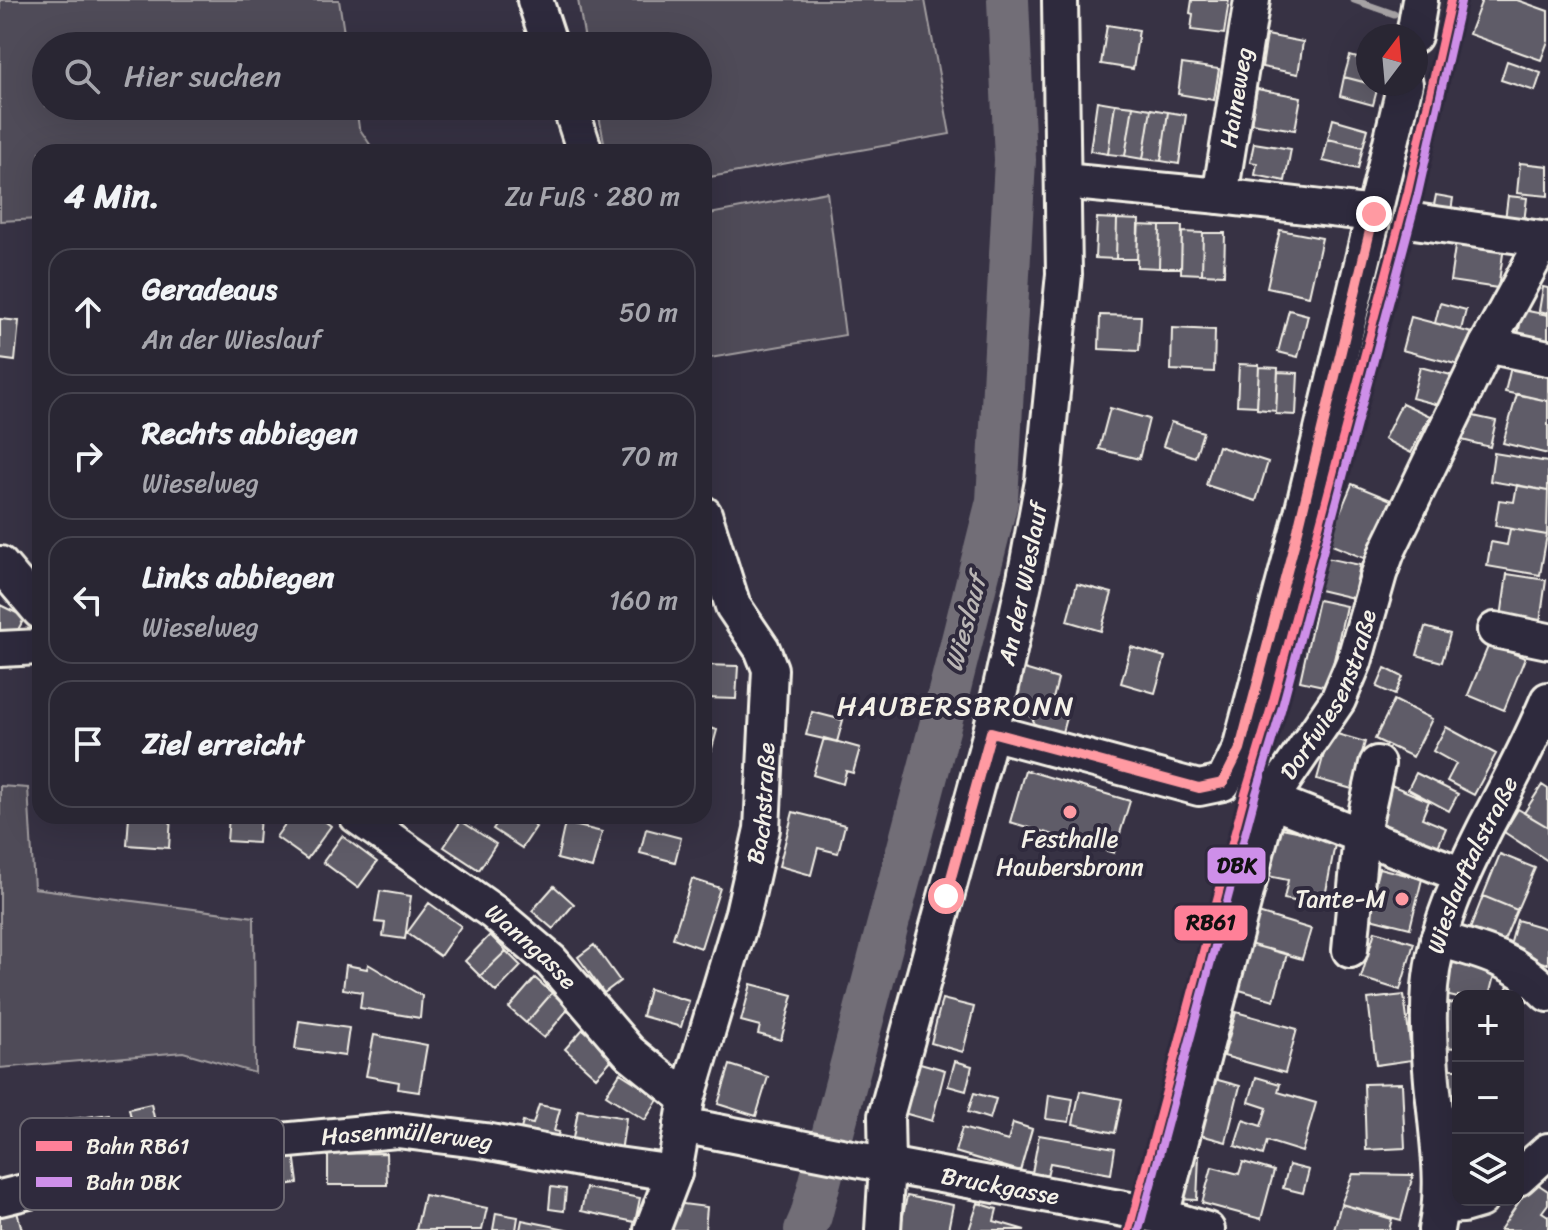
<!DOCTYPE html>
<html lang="de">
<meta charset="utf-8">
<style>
body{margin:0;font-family:Sriracha,sans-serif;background:#35323f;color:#f1f3f6}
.controls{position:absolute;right:24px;bottom:24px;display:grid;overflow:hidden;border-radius:16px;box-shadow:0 8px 32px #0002}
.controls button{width:72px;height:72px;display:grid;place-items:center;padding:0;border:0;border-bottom:2px solid #45434e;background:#292633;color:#f1f3f6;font:40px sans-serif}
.compass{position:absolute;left:1356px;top:24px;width:72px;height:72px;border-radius:50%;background:#292633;box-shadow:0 8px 32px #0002;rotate:16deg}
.stop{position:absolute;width:24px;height:24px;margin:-18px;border:6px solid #ff9aa2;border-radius:50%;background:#fff}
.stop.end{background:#ff9aa2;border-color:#fff;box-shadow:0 2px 8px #0008}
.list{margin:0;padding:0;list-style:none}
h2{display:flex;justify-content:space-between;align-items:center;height:104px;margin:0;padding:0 32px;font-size:34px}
h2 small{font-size:26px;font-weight:400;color:#a5a5ac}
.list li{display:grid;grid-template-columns:52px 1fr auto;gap:24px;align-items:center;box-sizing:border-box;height:128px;margin:0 16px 16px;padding:0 16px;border:2px solid #45434e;border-radius:24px}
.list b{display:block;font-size:30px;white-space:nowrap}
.list p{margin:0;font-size:26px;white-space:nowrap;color:#a5a5ac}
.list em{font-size:26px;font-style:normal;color:#a5a5ac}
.icon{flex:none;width:44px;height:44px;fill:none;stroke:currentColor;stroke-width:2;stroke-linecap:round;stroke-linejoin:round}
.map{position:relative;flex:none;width:1548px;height:1230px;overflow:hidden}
.search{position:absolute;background:#292633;box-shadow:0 8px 32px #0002;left:32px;top:32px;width:680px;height:88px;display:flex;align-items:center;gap:20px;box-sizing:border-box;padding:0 28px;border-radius:44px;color:#a5a5ac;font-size:30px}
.panel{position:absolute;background:#292633;box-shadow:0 8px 32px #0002;left:32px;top:144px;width:680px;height:680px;border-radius:24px}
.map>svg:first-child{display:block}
.green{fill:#504b59;stroke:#a29ea0;stroke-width:2}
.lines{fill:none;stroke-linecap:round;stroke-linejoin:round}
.stream{stroke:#a6a2a4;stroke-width:7}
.river{stroke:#726e77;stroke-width:42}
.building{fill:#5f5c67;stroke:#f4f1e8;stroke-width:2}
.minor-casing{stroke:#f4f1e8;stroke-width:40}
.minor{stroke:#2f2a3d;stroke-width:34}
.rail-1-casing{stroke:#2f2a3d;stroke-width:14}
.rail-2-casing{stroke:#2f2a3d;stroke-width:14}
.rail-1{stroke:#ff8098;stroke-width:8}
.rail-2{stroke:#ce8fe9;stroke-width:8}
.route{stroke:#ff9aa2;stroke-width:10}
.poi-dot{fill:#ff9aa2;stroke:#2f2a3d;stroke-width:3}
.labels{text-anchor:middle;stroke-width:8;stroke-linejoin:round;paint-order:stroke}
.street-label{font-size:24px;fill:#f4f1e8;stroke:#2f2a3d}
.poi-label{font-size:24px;fill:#f4f1e8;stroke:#2f2a3d}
.water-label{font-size:26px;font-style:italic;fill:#bab6b5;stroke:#2f2a3d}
.quarter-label{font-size:28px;letter-spacing:2px;fill:#f4f1e8;stroke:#2f2a3d}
.key{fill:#2f2a3d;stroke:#6a6670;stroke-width:2}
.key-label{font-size:22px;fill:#f4f1e8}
.line-badge{stroke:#2f2a3d;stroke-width:3}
.pale-badge-label{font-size:22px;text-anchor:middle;font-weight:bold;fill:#111}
</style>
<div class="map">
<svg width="1548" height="1230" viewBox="0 0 1548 1230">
<rect width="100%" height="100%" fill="#373244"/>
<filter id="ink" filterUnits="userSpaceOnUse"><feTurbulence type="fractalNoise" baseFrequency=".0125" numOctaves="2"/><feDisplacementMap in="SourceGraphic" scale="16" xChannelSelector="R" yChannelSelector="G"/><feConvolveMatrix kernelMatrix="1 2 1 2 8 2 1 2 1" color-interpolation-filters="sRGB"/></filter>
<g filter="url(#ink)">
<path class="green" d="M0,0h339l7,46h-300v60h310l3,22 16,24h-335v67l-40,2z
M578,0h347l25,134 -246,44v-26h-98l-9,-46h101v-60h-112z
M827,192l18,143 -141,24v-144z
M0,786l28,2 6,100 220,29 1,156 -72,-21 -183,16z"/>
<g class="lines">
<path class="stream" d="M1354,0l40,14
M811,1216l1,14"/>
<path class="river" d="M805,1230l6,-14 139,-528 47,-187 18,-341 -7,-160"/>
</g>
<path class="building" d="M1192,0h37l-5,34 -33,-4 2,-16 -3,-1z
M1482,0h35l31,11v30l-7,19 -72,-26z
M1107,25l32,5 -6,39 -32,-5z
M1267,35l36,7 -5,32 -36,-7z
M1350,56l18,5v22l-24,-6z
M1507,61l34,12 -6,18 -34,-11z
M1182,64l37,5 -5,31 -36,-6z
M1344,77l34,9 -5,19 -33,-9z
M1257,89l44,8 -6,33 -44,-7z
M1097,101l18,3 -7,50 -18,-3z
M1115,104l18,2 -8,50 -17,-2z
M1133,106l18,3 -8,50 -18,-3z
M1151,109l17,3 -7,49 -18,-2z
M1168,112l18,3 -7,49 -18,-3z
M1333,119l35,10 -5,18 -35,-8z
M1328,139l35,8 -5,22 -35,-8z
M1254,143l37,6 -6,32 -30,-6 2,-12 -7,-1z
M1520,163l28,3v30l-31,-3z
M1436,195l17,3 -3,20 -18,-3z
M1508,196l19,2 -3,24 -19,-2z
M1097,218l20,1 -1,40 -21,-1z
M1117,219l22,1 -2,39h-21z
M1138,225l22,1 -1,42 -22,-1z
M1160,226h22l-1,42h-22z
M1280,230l42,8 -13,58 -42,-9z
M1182,232l21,1 -1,41 -21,-1z
M1203,233h22l-1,42 -22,-1z
M1456,240l48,7 -6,41 -48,-7z
M1543,287l5,1v25l-9,-2z
M1440,303l26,7 -5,20 -26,-7z
M1289,310l19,5 -10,42 -20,-5z
M1523,310l25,5v36l-32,-7z
M1100,315l41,1 -2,35 -40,-2z
M1411,317l61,16 -9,33 -61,-16z
M0,319l19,2 -4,40 -15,-2z
M1172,328l43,2 -1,42 -43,-2z
M1514,354l34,10v37l-43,-9z
M1239,364l20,1 -2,41 -20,-1z
M1259,367l19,1 -2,43 -19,-2z
M1420,367l31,8 -8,31 -31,-8z
M1278,372l20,1 -2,42 -20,-1z
M1517,394l31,7v53l-45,-11z
M1402,403l28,13 -19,37 -27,-14z
M1110,408l39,11 -10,40 -40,-10z
M1460,413l36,8 -6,26 -36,-9z
M1171,422l32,10 -8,25 -32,-11z
M1218,446l50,16 -12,39 -50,-16z
M1494,453l54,9v29l-58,-10z
M1352,484l39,16 -25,59 -39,-16z
M1517,485l31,6 -1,44 -52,-9 4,-26 15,2z
M1510,529l37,6 -7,40 -53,-9 4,-24 16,3z
M1326,558l34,7 -7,33 -34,-8z
M1507,574l39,6 -7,50 -39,-5z
M1077,584l35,9 -11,38 -34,-10z
M1318,600l28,6 -18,81 -28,-6z
M0,605l25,12 -11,20 -14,-7z
M1425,627l25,7 -8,28 -25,-7z
M1489,644l36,14 -21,52 -36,-15z
M1131,647l34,10 -10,36 -34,-10z
M704,665l34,1 -2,33 -32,-1z
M1385,668l18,9 -8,18 -18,-8z
M1024,669l34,10 -5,20 17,4 -9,33 -23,-7 -21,-37z
M1394,700l38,19 -19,38 -38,-18z
M812,712l31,8 -6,22 -31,-7z
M704,726l13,4 -6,22 -7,-2z
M1446,727l50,27 -22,41 -27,-14 9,-17 -23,-13z
M1330,732l35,10 -13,47 -35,-10z
M824,738l36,10 -7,25 -7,-2 -3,13 -30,-9z
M1025,770l105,31 -16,52 -104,-31z
M1416,773l42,21 -9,17 -41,-22z
M1391,785l38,16 -7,17 24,10 -12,28 -62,-26z
M1542,785l6,4v38l-24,-14z
M1518,809l30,18v34l-44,-29z
M793,812l52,13 -7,28 -20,-5 -7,27 -32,-9z
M129,816h42l-2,32 -42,-3z
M229,816h31l-2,27 -31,-2z
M291,816h27l13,10 -24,33 -31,-22z
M502,816h18l16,11 -14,21 -29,-19z
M461,821l35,23 -17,26 -35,-23z
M565,823l37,9 -10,36 -35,-9z
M1277,827l59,12 -13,68 -39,-8 4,-19 -20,-4z
M646,829l35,9 -6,24 -35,-9z
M342,836l35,26 -19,26 -35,-26z
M1500,854l35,14 -18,42 -34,-14z
M1379,868l43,11 -12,49 -44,-11z
M692,879l28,9 -19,60 -28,-10z
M554,886l20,18 -21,25 -21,-18z
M380,891l31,5 -6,43 -22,-3 2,-13 -10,-1z
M1483,896l34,14 -17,40 -33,-13z
M429,903l32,23 -21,30 -33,-23z
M1258,913l53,16 -9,30 -53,-15z
M1517,920l31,9v35l-40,-11z
M1375,931l39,12 -14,47 -39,-12z
M490,935l16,16 -26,25 -15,-15z
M1249,944l38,10 -13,46 -38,-11z
M594,945l26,36 -16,12 -26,-36z
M506,951l15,15 -25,26 -16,-16z
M1455,954l42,10 -8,32h-31v2l-13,-3z
M368,964l54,32 -2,22 -60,-10 2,-16 -19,-3 3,-24 21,4z
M1514,977l19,12 -8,14 -7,-4v-3h-5l-8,-5z
M535,978l17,15 -26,30 -17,-15z
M751,984l42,11 -12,45 -23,-6 2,-8 -19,-5z
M649,989l40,12 -8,26 -39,-11z
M552,993l17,15 -25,30 -18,-15z
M1404,995l8,65 -36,5 -8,-66z
M942,999l32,8 -11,45 -32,-9z
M1446,1003l12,1v44l-18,-1z
M1236,1012l61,17 -12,44 -61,-17z
M299,1021l50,7 -4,28 -50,-7z
M583,1029l31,28 -18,20 -31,-28z
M374,1035l53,10 -8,47 -21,-3 1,-7 -33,-6z
M913,1061l32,9 -13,51 -32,-9z
M955,1061l17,5 -6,25 -18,-5z
M730,1065l38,12 -12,39 -38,-12z
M1447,1069h11v38h-9z
M620,1073l39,25 -14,22 -39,-25z
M1207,1077l33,9 -14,56 -33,-9z
M1256,1077l24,7 -2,8 38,11 -14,49 -35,-11 -4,14 -28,-9 8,-26 18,6 6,-18 -18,-6z
M1402,1083l3,65 -39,2 -2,-66z
M1080,1091l42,8 -7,34 -42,-9z
M974,1093l22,6 -6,20 -22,-7z
M1049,1095l24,4 -4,23 -23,-3z
M151,1104l5,22 -22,5 -5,-22z
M539,1105l21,4 -6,22 5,1 -5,12 -35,-8 4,-14 10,2z
M578,1110l48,8 -5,34 -49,-8z
M110,1114l4,33 -48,6 -4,-33z
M1013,1123l19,6 -12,42 -65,-19 7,-24 46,13z
M1458,1123v42l-7,-41z
M1039,1135l76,13 -4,26 -61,-11 -3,13 -15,-3z
M294,1153l4,30 -32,5 -4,-30z
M386,1153l1,32h-59v-31z
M1180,1156h19l-2,44 -21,-1z
M1243,1162l31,9 -13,48 -59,-16 10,-36 27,7z
M1289,1165l20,5 -6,23 -20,-5z
M1353,1174l60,1 -12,45 -60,-16z
M1533,1181l15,10v13l-6,8 6,4v14h-48z
M551,1187l15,2 -2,22 -15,-2z
M586,1188l54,10 -5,24 -54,-11z
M424,1195l63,13 -5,22h-66z
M907,1196l46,9 -5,25h-48z
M675,1203l32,4 -2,23h-33z
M978,1203l19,6 -3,12 31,9h-56z
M1341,1204l51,15 -3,11h-55z
M16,1208l6,22h-22v-18z
M496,1213l22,4 -2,13h-23z
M522,1220l49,10h-51z"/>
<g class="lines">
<g class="minor-casing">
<g id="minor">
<path d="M535,0l15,46"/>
<path d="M1414,36l6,-36"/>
<path d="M570,106l15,46"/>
<path d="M1063,181l157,15 154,18"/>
<path id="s1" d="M1220,196l32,-196"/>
<path d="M1414,221l134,19"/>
<path d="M1487,345l61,13"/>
<path d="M0,564l40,47"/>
<path d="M1495,630l53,11"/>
<path d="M0,649l40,-2"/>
<path d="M991,732l208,56 24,-5 17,-34 58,-219 107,-446"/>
<path d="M1270,800l192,75"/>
<path id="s2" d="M357,816l136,96 58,49 78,91 58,47"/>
<path d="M1438,939c44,12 77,20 110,55"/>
<path d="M1350,950l11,-114 16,-72"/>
<path id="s3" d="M682,1125l205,40 248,46 26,5 46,14"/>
<path d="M1518,1178l30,-27"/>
<path id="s4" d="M0,1198l205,-50 192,-18 88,11 111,21 78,11"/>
<path d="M1441,1206l22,-1 17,-5"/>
<path id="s5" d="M1161,1216l109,-416 68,-100 16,-38 25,-88 8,-22 100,-207 57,-105"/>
<path id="s6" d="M652,1230l22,-57 13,-74 56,-186 19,-84 8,-160 -8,-20 -29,-43 -29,-92"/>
<path id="s7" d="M883,1230l4,-65 -1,-49 105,-384 34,-154 18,-97 21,-207 -4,-274"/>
<path id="s8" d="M1436,1230c9,-43 3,-78 -1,-121 -5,-41 -8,-82 -5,-122 5,-59 30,-109 56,-161 22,-41 44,-83 62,-126"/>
</g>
</g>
<use href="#minor" class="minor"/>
<g class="rail-1-casing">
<path id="rail-1" d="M1129,1230l116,-436 27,-90 136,-513 43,-191"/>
</g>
<g class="rail-2-casing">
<path id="rail-2" d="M1139,1230l116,-433 27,-90 136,-513 43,-192"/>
</g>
<use href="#rail-1" class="rail-1"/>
<use href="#rail-2" class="rail-2"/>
</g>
</g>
<g class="lines" filter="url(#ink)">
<path class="route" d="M946,896l45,-164 208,56 24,-5 17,-34 58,-219 76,-316"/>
</g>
<g class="poi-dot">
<circle cx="1070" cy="812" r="8"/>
<circle cx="1402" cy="899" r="8"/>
</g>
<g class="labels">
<g class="street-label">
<text dy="8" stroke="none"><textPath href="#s1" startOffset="100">Haineweg</textPath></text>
<text dy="8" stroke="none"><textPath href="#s7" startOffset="664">An der Wieslauf</textPath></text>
<text dy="8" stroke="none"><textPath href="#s5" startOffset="552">Dorfwiesenstraße</textPath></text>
<text dy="8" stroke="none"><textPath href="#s6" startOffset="442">Bachstraße</textPath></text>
<text dy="8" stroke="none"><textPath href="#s8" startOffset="374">Wieslauftalstraße</textPath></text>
<text dy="8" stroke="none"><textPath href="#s2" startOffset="218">Wanngasse</textPath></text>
<text dy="8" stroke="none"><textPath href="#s4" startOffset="414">Hasenmüllerweg</textPath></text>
<text dy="8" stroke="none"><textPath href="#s3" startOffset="324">Bruckgasse</textPath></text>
</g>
<g class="poi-label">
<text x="1070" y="847">Festhalle<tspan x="1070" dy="28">Haubersbronn</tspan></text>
<text x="1386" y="907" text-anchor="end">Tante-M</text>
</g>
<g class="water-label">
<text transform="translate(965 623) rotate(-75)" y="9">Wieslauf</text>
</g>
<g class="quarter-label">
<text x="956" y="715">HAUBERSBRONN</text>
</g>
</g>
<rect x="20" y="1118" width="264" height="92" rx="12" class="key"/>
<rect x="36" y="1141" width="36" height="10" fill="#ff8098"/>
<rect x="36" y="1177" width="36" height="10" fill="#ce8fe9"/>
<g class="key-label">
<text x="86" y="1154">Bahn RB61</text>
<text x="86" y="1190">Bahn DBK</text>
</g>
<g class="line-badge">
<rect x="1206" y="846" width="61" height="39" rx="8" fill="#ce8fe9"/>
<rect x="1173" y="904" width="76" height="38" rx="8" fill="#ff8098"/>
</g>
<g class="pale-badge-label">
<text x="1237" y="873">DBK</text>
<text x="1211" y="930">RB61</text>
</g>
</svg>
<div class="controls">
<button>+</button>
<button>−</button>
<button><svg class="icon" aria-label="layers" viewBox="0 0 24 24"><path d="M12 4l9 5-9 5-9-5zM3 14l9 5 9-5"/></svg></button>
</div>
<svg class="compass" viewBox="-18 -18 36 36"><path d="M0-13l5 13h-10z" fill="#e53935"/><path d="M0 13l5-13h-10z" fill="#a5a5ac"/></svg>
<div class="stop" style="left:946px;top:896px"></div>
<div class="stop end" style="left:1374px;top:214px"></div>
<div class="search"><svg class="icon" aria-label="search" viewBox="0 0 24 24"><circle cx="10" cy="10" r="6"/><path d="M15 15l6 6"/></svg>Hier suchen</div>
<section class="panel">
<h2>4 Min.<small>Zu Fuß · 280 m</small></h2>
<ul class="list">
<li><svg class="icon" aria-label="ahead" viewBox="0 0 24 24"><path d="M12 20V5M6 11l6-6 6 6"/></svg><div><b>Geradeaus</b><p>An der Wieslauf</p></div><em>50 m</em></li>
<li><svg class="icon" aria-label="right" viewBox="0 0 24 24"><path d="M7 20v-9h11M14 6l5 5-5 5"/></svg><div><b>Rechts abbiegen</b><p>Wieselweg</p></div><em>70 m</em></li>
<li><svg class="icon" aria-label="left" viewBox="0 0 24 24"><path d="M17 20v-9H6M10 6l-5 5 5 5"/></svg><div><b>Links abbiegen</b><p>Wieselweg</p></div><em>160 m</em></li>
<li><svg class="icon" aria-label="arrive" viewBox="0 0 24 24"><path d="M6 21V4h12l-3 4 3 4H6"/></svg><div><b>Ziel erreicht</b></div></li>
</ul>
</section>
</div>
